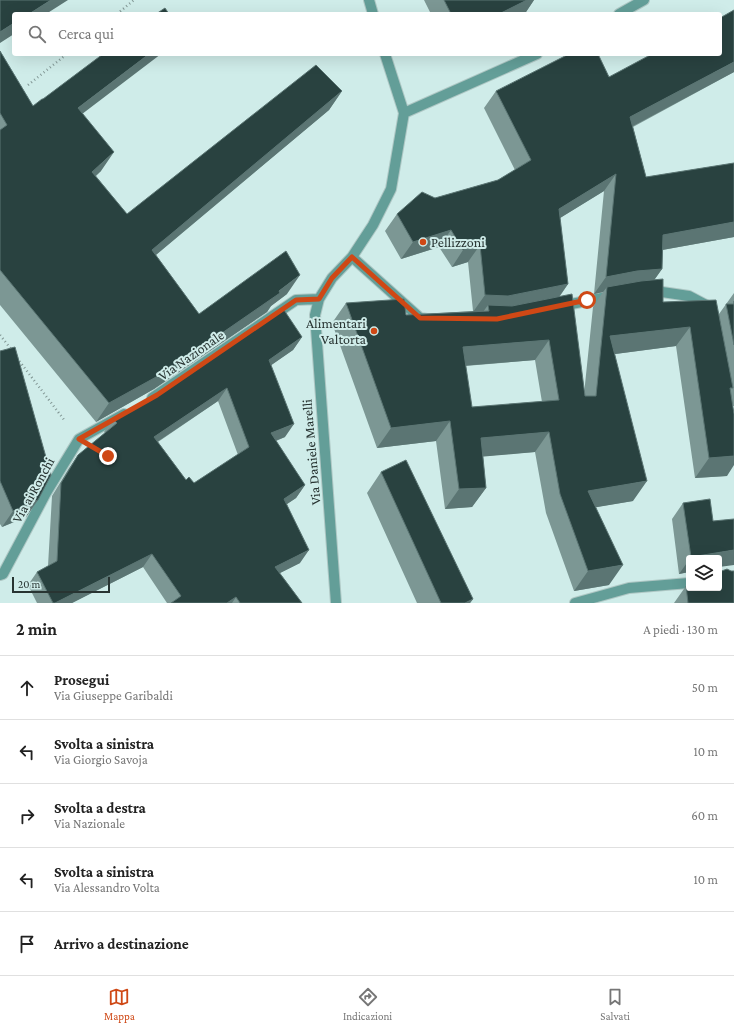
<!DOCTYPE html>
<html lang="it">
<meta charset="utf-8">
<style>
body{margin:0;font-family:"Crimson Pro",serif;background:#f6f6f6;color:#222}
.controls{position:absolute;right:12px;bottom:12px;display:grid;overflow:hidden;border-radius:4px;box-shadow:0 4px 16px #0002}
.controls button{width:36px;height:36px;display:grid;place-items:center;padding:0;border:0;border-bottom:1px solid #e0e0e0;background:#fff;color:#222;font:20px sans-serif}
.scale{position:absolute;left:12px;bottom:10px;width:98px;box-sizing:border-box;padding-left:4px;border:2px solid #283432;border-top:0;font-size:11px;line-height:14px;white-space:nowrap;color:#283432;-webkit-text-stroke:3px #cfece9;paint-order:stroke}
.stop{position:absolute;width:12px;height:12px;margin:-9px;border:3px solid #cf4815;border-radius:50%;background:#fff}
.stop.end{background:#cf4815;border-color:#fff;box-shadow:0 1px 4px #0008}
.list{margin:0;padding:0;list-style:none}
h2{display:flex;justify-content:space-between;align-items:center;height:52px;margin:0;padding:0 16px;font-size:17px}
h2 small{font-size:13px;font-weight:400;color:#767676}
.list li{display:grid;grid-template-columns:26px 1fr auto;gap:12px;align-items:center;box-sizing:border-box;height:64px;padding:0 16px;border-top:1px solid #e0e0e0}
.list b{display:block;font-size:15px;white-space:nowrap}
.list p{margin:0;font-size:13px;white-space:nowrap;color:#767676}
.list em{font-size:13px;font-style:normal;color:#767676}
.icon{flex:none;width:22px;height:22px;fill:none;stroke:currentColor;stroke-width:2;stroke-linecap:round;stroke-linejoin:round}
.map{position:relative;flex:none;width:734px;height:603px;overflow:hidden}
.search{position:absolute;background:#fff;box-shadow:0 4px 16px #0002;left:12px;right:12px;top:12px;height:44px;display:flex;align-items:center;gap:10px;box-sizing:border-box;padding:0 14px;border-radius:4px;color:#767676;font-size:15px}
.sheet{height:372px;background:#fff}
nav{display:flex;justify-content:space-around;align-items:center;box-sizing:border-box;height:56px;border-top:1px solid #e0e0e0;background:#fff;font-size:11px;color:#767676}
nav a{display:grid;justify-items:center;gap:2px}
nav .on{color:#cf4815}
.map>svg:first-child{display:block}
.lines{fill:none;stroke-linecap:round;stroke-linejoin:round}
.minor-casing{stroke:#aec7c4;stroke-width:12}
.path{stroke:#819694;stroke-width:2.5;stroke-dasharray:1 3;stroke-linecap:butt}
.minor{stroke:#639e98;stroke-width:10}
.wall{fill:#7c9794;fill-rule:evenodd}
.shaded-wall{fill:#5b7573}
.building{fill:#294240;stroke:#5b7573;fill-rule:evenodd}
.route{stroke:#cf4815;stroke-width:5}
.poi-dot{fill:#cf4815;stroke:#cfece9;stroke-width:1.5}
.labels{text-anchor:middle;stroke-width:4;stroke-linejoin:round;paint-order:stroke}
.poi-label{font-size:14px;fill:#283432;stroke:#cfece9;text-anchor:start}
.street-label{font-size:14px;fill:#283432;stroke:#cfece9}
</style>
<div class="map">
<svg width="734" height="603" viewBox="0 0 734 603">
<rect width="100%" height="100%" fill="#cfece9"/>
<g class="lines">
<g class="minor-casing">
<path id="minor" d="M369,0l4,14
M619,14l25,-14
M404,113l133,-59
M352,257l68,61 7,1
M650,292h12l27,4 17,9 1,3
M561,306l51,-10
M152,398l144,-98 23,-1
M0,575l3,-1 43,-81 33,-54 45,-25
M336,603l-21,-288 4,-16 13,-21 20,-21 21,-32 18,-36 13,-76 -19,-59
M575,603l54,-15 60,-5"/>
</g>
<path class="path" d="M117,14l17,-14
M28,85l39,-31
M0,335l11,14
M17,358l48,63"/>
<use href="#minor" class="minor"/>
</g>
<path class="wall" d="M424,0h110l-8,12 -5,2h-90z
M0,51l33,55 10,-7 40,14 18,58 -5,5 31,38 215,-123 -13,19 -173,145 43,59 88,-20 -16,12 -4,6 -113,77 -58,33 -96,-117z
M734,72l-101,55 13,50 88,-14v74l-72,13v19l-8,11 9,22 56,12 15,-21v113h-1l-6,70 -32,2 -19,-132 -61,8 18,147 -37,6 13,78 -35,6 -28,-78 -11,-61 -52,4 3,32 -14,19 -27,2 -9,-68 -59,7 -45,-125 14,-20 60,12 67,-4 -5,-49 -16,5 -13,-20 -38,12 -16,-28 12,-17 38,-16 63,-18 17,-10 -31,-62 12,-17 113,-14zM604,191l-10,103 9,-2 -10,15 -9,87 -24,-98 8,-12 -8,-66zM535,360l7,42 -70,5 -7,-41z
M302,337l-9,13 -22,15 14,72 -9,4 29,44 -9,13 -9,6 13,59 -20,10 22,30h-135l-24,-36 -71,36h-35l-9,-18 9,-13 11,-6 4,-70 17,-28 9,-13 27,-22 -1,-1 9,-13zM218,401l20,54 -44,28 -8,-3 -28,-38z
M0,351l38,149 -12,17 -24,10 -2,-3z
M381,472l92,127 -3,4h-53l-50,-110z
M683,503l30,18 6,37h-30v14l-10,2 -7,-55z
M731,571l3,32h-60l12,-17z"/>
<path class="shaded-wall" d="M51,0h17l-22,14h-17z
M527,0h7l-8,12 -5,2h-22z
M14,23v11l-14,9v-11z
M149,54h12l-96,73 13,-19z
M734,62v10l-116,62 12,-17z
M342,91l-13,19 -190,159 13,-19z
M114,152l-13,19 -22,19 13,-18z
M616,174l-12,17 -57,35 12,-17z
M734,222v15l-83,15 12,-17z
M451,230l-12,17 -38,12 12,-17z
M480,245l-12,17 -16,5 11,-17z
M662,269l-12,17 -43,1 -4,5 -9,2 12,-17 31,-6z
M300,275l-13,19 -16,12 -4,6 -113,77 -58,33 13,-19 170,-112z
M568,284l-12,17 -67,10 -1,-6 -5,7h-10l12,-17z
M690,327l-14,19 -76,10 10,-20z
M302,337l-9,13 -33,23 9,-13z
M549,340l-14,20 -86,7 14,-20z
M227,388l-9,13 -73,49 9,-13z
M450,421l-14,20 -59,7 14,-20z
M294,424l-9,13 -23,9 9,-13z
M549,432l-14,20 -68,6 14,-20z
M734,456v9l-7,11 -32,2 14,-20z
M647,481l-14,20 -59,10 14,-20z
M305,485l-9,13 -21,14 9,-13z
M486,488l-14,19 -27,2 14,-20z
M38,500l-12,17 -24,10 11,-16z
M309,550l-9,13 -34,17 9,-13z
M734,550v15l-15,2v-9h-29l1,-1z
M152,554l-9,13 -71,36h-17z
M689,560v12l-10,2z
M623,565l-14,20 -35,6 14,-20z
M236,597l-4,6h-5z
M473,599l-3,4h-5z"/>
<path class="building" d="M0,0h51l-22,14h-15v9l-14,9z
M444,0h83l-28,14h-48z
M165,8l4,6h-13z
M734,10v52l-104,55 16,60 88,-14v59l-71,13 -1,34 -25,2 -31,6 10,-103 -57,35 9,75 -60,12 -23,-1 -5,-50 -17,5 -12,-20 -38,12 -16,-28 25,-22 13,6 63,-18 33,-20 -35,-69 73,-37h29l11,23 43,-23h68v-36z
M0,51l33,55 9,-7h1l60,-45h46l-71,54 36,44 -22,20 35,42 189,-149 26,26 -190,159 47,64 87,-63 14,24 -21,16 1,2 -113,78 -58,32 -109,-133v-140l7,-5 -7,-12z
M663,279v23l53,-2 17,88h-3l4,26v42l-25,2 -19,-131 -80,9 37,145 -59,10 35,74 -35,6 -28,-77 -11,-62 -68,6 5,50 -27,1 -9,-68 -59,7 -45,-125 58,-4 2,16 83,-4 -1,-6 24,1 60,-12 13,102h11l11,-109 34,-6zM549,340l10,60 -87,7 -9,-60z
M734,301v44l-8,-41h8z
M284,310l18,27 -33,23 25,64 -23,9 34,52 -21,14 25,51 -34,17 27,36h-62l-4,-6 -9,6h-56l10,-7 -29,-42 -97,49h-2l-16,-31 20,-11 4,-78 17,-28 39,-32 -4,-4 57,-32zM227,388l22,59 -55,36 -5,-6 -3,3 -32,-43z
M15,347l36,128 -13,25 -25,11 -13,-30v-130z
M406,460l67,139 -8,4h-24l-60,-131z
M710,499l3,22 21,-2v31l-43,7 -8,-54z
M727,569l4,2h3v32h-46l-2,-17 3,-1v3h30v-16z"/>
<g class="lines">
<path class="route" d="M108,456l-29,-17 78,-44 139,-95 23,-1 13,-21 20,-21 68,61 77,1 90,-19"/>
</g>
<g class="poi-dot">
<circle cx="423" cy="242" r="4"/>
<circle cx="374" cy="331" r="4"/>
</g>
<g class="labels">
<g class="poi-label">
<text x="431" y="247">Pellizzoni</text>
<text x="366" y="328" text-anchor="end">Alimentari<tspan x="366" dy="16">Valtorta</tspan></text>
</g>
<g class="street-label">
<text transform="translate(191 355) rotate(-35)" y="5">Via Nazionale</text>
<text transform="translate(311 452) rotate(-95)" y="5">Via Daniele Marelli</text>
<text transform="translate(33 490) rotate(-61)" y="5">Via ai Ronchi</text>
</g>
</g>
</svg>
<div class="controls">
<button><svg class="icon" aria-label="layers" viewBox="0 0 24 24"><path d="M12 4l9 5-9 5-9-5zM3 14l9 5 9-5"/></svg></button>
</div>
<div class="scale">20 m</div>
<div class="stop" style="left:587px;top:300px"></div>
<div class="stop end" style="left:108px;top:456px"></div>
<div class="search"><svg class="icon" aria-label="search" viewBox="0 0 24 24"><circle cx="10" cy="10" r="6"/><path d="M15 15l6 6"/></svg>Cerca qui</div>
</div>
<section class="sheet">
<h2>2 min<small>A piedi · 130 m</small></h2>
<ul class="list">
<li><svg class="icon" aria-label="ahead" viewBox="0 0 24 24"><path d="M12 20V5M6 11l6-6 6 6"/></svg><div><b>Prosegui</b><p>Via Giuseppe Garibaldi</p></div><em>50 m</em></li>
<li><svg class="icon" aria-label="left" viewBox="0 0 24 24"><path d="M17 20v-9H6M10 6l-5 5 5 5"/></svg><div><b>Svolta a sinistra</b><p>Via Giorgio Savoja</p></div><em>10 m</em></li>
<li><svg class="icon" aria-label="right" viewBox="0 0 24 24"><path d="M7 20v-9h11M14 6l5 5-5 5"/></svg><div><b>Svolta a destra</b><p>Via Nazionale</p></div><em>60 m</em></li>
<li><svg class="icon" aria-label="left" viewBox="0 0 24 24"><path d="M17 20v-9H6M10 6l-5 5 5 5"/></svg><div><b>Svolta a sinistra</b><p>Via Alessandro Volta</p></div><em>10 m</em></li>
<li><svg class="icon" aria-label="arrive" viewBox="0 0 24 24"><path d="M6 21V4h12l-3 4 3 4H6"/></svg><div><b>Arrivo a destinazione</b></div></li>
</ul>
</section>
<nav>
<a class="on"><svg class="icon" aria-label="map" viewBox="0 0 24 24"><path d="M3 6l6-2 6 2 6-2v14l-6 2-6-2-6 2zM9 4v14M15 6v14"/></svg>Mappa</a>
<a><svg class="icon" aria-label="directions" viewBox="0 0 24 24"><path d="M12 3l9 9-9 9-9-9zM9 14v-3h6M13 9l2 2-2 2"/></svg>Indicazioni</a>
<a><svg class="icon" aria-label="saved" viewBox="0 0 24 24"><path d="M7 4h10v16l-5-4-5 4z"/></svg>Salvati</a>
</nav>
